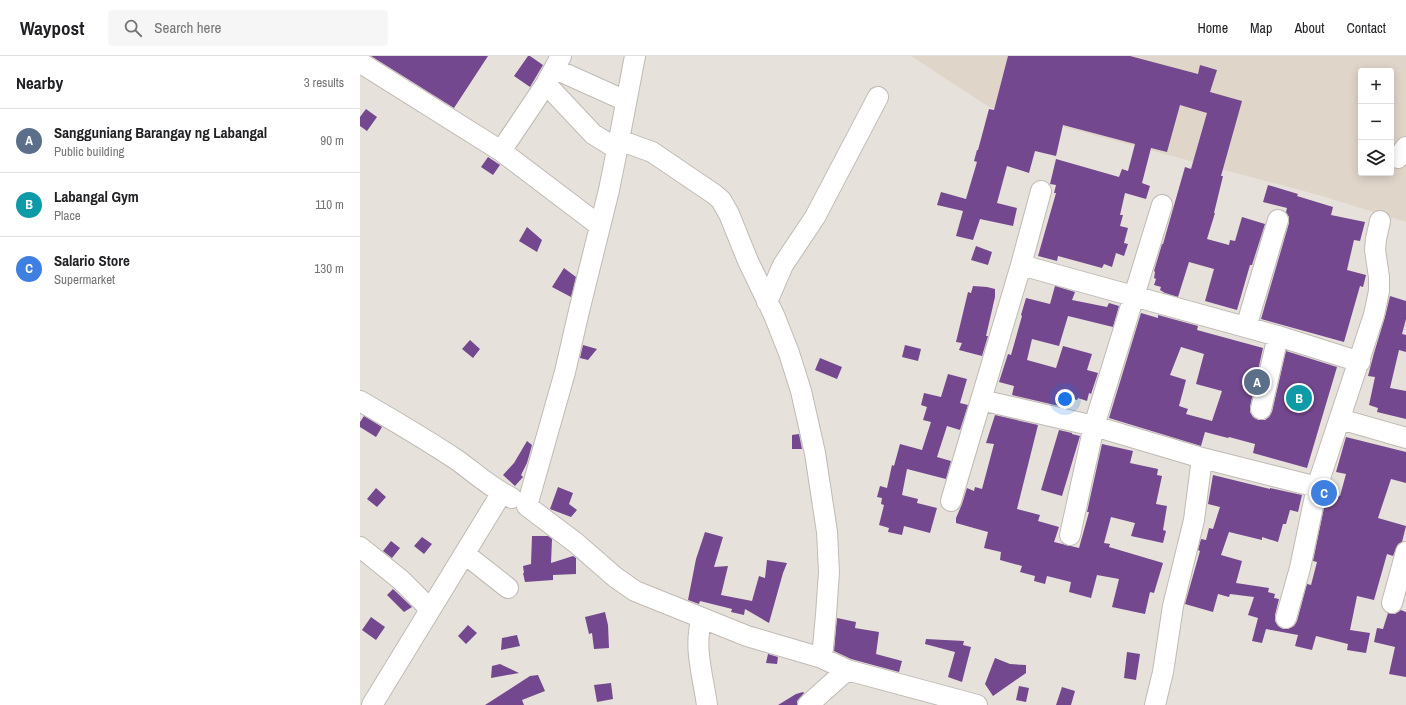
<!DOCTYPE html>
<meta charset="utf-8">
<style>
body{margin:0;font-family:"Archivo Narrow",sans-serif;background:#f6f6f6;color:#202124}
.controls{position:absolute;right:12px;top:12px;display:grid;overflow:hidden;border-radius:4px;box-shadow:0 2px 10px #0003}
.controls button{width:36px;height:36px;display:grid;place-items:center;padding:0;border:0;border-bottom:1px solid #e0e0e0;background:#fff;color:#202124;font:20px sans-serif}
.you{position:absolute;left:705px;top:343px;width:14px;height:14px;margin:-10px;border:3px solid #fff;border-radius:50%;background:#1a73e8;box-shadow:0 0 0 6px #1a73e833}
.badge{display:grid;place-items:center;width:26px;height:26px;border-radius:50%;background:#b45309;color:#fff;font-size:13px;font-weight:700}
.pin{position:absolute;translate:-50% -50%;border:2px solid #fff;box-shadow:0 1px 4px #0006}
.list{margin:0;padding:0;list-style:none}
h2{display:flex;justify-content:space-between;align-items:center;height:52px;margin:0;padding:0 16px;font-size:17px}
h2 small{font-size:13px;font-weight:400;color:#757577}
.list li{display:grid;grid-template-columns:26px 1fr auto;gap:12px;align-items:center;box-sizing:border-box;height:64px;padding:0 16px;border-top:1px solid #e0e0e0}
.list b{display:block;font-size:15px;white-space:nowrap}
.list p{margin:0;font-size:13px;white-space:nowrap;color:#757577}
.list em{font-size:13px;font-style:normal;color:#757577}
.icon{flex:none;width:22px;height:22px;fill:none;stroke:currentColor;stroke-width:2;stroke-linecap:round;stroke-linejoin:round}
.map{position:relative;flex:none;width:1046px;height:649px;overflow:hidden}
header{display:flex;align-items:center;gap:24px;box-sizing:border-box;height:56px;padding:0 20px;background:#fff;border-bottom:1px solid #e0e0e0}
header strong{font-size:19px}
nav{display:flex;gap:22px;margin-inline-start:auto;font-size:14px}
.search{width:280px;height:36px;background:#f6f6f6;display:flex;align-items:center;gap:10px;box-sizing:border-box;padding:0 14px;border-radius:4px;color:#757577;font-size:15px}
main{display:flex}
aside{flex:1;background:#fff}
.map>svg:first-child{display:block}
.built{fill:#e0d5c9;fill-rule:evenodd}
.building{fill:#73488e;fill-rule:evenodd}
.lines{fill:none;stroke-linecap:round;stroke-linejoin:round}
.minor-casing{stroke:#c0bab4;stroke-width:22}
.minor{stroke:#fff;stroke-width:20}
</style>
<header>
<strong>Waypost</strong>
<div class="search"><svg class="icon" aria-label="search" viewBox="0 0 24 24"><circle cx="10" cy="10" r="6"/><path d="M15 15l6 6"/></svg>Search here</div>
<nav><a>Home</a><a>Map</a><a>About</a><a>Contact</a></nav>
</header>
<main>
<aside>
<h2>Nearby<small>3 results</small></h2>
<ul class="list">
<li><span class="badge" style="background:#5c6f8a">A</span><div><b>Sangguniang Barangay ng Labangal</b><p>Public building</p></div><em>90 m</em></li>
<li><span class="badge" style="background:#0f9aa8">B</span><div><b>Labangal Gym</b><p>Place</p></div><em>110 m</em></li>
<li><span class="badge" style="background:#3f7fe0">C</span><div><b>Salario Store</b><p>Supermarket</p></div><em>130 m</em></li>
</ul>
</aside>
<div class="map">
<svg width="1046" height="649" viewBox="0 0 1046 649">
<rect width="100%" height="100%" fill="#e7e1db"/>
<path class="built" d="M551,0h495v166l-84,-26 -333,-89zM1001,15h30v102h-30z"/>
<path class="building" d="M11,0h117l-34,52z
M168,0h2l13,9 -13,22 -16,-11z
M648,0h122l68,18 2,-9 17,5 -7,22 32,9 -21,75h2l-9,37h1l-8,26 22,6 1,-5 5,1 7,-24 23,7 -13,41h-2l-13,45 -32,-9 9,-32 -25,-7 -11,35 -13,-4 -5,-3 1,-3 -7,-2 2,-6 -2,-1 1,-6 -1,-1 8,-27h1l22,-77 6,2 16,-56 -27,-8 -13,47 -16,-4 -9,35 8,3 -4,13 -21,-6 -5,22h3l-3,11 8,2 -4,15 4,1 -4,12 -8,-3 -4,14 -8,-3 -2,4 -44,-12 -1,5 -19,-5 18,-63h-2l2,-8 -6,-1 6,-25 63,18 3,-8 6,2 7,-27 -72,-19 -7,31 -21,-5 -6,22 -22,-7 -10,37 20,5 -4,18 -33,-7 -7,21 -17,-4 7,-25 -26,-6 4,-13 25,7 11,-37 -3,-1 3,-11h1l11,-41 5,1z
M6,53l11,8 -10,14 -7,-5v-9z
M128,101l12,8 -7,10 -12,-8z
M908,129l30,9 -1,2 36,11 -2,8 34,7 -5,19 -6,-1 -7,30 19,5 -3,12 -3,-1 -16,56 -83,-23 28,-96v-6l-3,-5 1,-4 -24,-6z
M167,171l15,13 -5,12 -18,-11z
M616,190l16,6 -4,13 -17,-5z
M204,212l12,9 -5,20 -19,-10z
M613,230l14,1 8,2v8l-9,39h2l-6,20 -23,-6 3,-7 -6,-1 12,-50 3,1z
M695,230l20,6 -3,8 35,7 2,-4 10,3 -6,21 -45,-11 -9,30 -27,-7 -5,21 29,8 7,-22 29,8 -5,16 11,3 -7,21 -2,-1 -2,8 -9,-3 -1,2 -15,-4 -3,10 -47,-11 2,-9 -15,-4 9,-28 3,1 11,-39 -1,-1 5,-17 24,6z
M1030,240l16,5v18l-4,15 4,1v17l-7,-2 -9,38 16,3v28l-29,-7 1,-4 -9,-3 6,-28 -7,-1 6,-23 11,-36z
M781,257l17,5v-3l40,11 -1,4 66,18 -13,59v5l3,5 5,3h7l4,-3 3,-5 14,-61 51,16 -30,101 -54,-15 2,-9 -26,-7 -1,1 -23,-6 -4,14 -92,-28zM821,291l23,7 -8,30 26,7 -10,30 -26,-7 2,-5 -9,-3 7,-26 -16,-5z
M110,284l10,9 -7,9 -11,-9z
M223,289l14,4 -9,11 -8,-2z
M545,289l16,4 -3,12 -16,-4z
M460,302l22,9 -5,12 -22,-9z
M588,318l19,5 -7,24 8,2 -8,25 -13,-4 -10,31 14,4 -5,18 -39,-10 -5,26 16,4 -1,4 20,5 -7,25 -26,-7 -2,9 -14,-3 1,-4 -10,-3 5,-20 -3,-1 1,-6 -5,-1 3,-11 7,2 5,-23 2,1 6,-22 22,6 9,-28 -8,-2 4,-13 -6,-2 3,-12 17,4z
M635,359l43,10 -21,84 23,6 -2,6 21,6 -5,15 25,6 10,-36h-2l15,-68 31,7 -3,12 28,6 -1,6 5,1 -6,28 11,2 -4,24 3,1 -3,12 -32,-7 4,-13 -24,-6 -7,26 6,1 -1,3 54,16 -9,30 -4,-1 -5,22 -33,-7 7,-28 -22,-4 -6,23 -22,-6 2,-10 -24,-6 -2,8 -11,-3 1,-5 -15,-4 2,-6 -22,-6 1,-8 -17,-4 4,-16 -32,-9v-5l6,-14 5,-16 7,3 1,-4 7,2 12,-45 -8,-1z
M4,360l18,11 -6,10 -16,-10v-5z
M699,374l13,3v1l8,2 -18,60 -21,-6z
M439,378l3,15h-10v-14z
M986,381l60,15v31l-15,-4 -13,39 28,8 -4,16 -4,2 -5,12 -6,-2 -13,46 -17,-4 -7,34 20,3 -4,20 -19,-3 1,-6 -32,-8 -4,14 -17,-4 3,-11 -32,-6 -4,14 -10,-2 6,-23 -10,-3 6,-18 -24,-3 -1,3 -11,-3 -5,18 -28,-8 15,-53 -2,-1 3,-11 5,1 3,-12 4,1 7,-22 -12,-3 5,-29 57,14v-1l32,7 -4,17 -8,-2 -4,14h-3l-5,18 -16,-5v3l-33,-8 -8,23 21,6 -6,22 33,5 -1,4 7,2 -1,4 5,1 -4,16v6l3,5 5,3h5l6,-3 3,-5 10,-37 4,1 6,-23 -4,-1 12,-58 3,1 4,-10 8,2 6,-22 -10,-2z
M167,385l5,4 -5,18 -6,12 2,2 -8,9 -12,-11 11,-12z
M198,431l15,6 -4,11 8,6 -6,7 -21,-8z
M16,432l10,9 -9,10 -10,-8z
M345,476l18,5 -9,30 14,-1 -7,29 31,6 7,-25 6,2 2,-18 20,3 -4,10 -14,50 -24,-14 -1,6 -13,-3 1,-3 -32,-8 -1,3 -11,-4 8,-41z
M172,480h16l4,3 -1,24 22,-7 3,2v16l-23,1v5l-28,2 -2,-9h1l-1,-7 8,-2z
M62,481l10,7 -8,10 -10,-8z
M31,485l9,7 -8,10 -9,-7z
M33,533l19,18 -8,5 -17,-17z
M1041,554l5,2v65l-17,-3 6,-27 -21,-5 3,-14 6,1 5,-16 7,1z
M245,556l3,13 1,23 -15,1 -2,-16 -3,1 -4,-17z
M11,561l14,10 -9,13 -14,-10z
M477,562l19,4 -1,6 24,4 -3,22 26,7 -3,11 -48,-13 -17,-8z
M108,569l9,8 -11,11 -8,-8z
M157,579l3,11 -19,4 1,-12z
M566,583l38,2 -1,4 8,2 -9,35 -14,-5 7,-25 -30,-8z
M767,596l13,2 -4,26 -12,-2z
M408,598l10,3 -1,7 -11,-1z
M635,602l15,6 16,1v8l-33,23 -8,-12z
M140,608l19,9 -28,5 1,-12z
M178,619l7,16 -23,9 2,5h-39l45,-29z
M251,627l2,16 -16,3 -3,-17z
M659,630l10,2 -3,14 -10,-2z
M702,631l13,4 -4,14h-15z
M443,636l1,1 -7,8v4h-19l18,-11z"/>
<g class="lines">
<g class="minor-casing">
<path id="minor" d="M201,0l-15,28 47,50 24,15
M0,9h4l137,86 99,75
M195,13l71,32
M259,84l16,-84
M141,95l45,-67
M1038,102l8,-11
M661,209l20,-74
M407,246l16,-37 32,-48 63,-120
M886,271l32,-107
M0,345c33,19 65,38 97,59 18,13 35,29 55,38
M901,353l17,-73
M980,363l66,19
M957,431l-115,-29 -108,-32 -113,-26 40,-135 257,71 82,26
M591,445l30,-101
M710,479l24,-109 68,-221
M0,491l41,33 29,29
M105,498l43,34
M1032,547l14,-51
M342,562c-9,28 1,58 5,87
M926,562l14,-50 17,-81 57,-172 5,-24v-14l-4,-27 1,-11 4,-18
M462,602l4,-43 3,-43 -2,-40 -12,-79 -14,-62 -12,-38 -15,-38 -26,-54 -19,-47 -8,-14 -7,-6 -62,-42 -33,-12 -10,50 -30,121 -14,61 -38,134 49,37 39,34 20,14 112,45 75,22 25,12 130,35
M12,649l129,-211
M448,649l39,-35
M795,649l8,-33 10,-66 21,-86 8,-62"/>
</g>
<use href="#minor" class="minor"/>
</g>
</svg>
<div class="controls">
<button>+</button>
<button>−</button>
<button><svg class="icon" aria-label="layers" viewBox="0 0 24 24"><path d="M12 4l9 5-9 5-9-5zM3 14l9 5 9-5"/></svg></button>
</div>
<div class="you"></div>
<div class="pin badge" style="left:897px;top:326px;background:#5c6f8a">A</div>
<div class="pin badge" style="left:939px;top:342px;background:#0f9aa8">B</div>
<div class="pin badge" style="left:964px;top:437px;background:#3f7fe0">C</div>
</div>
</main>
